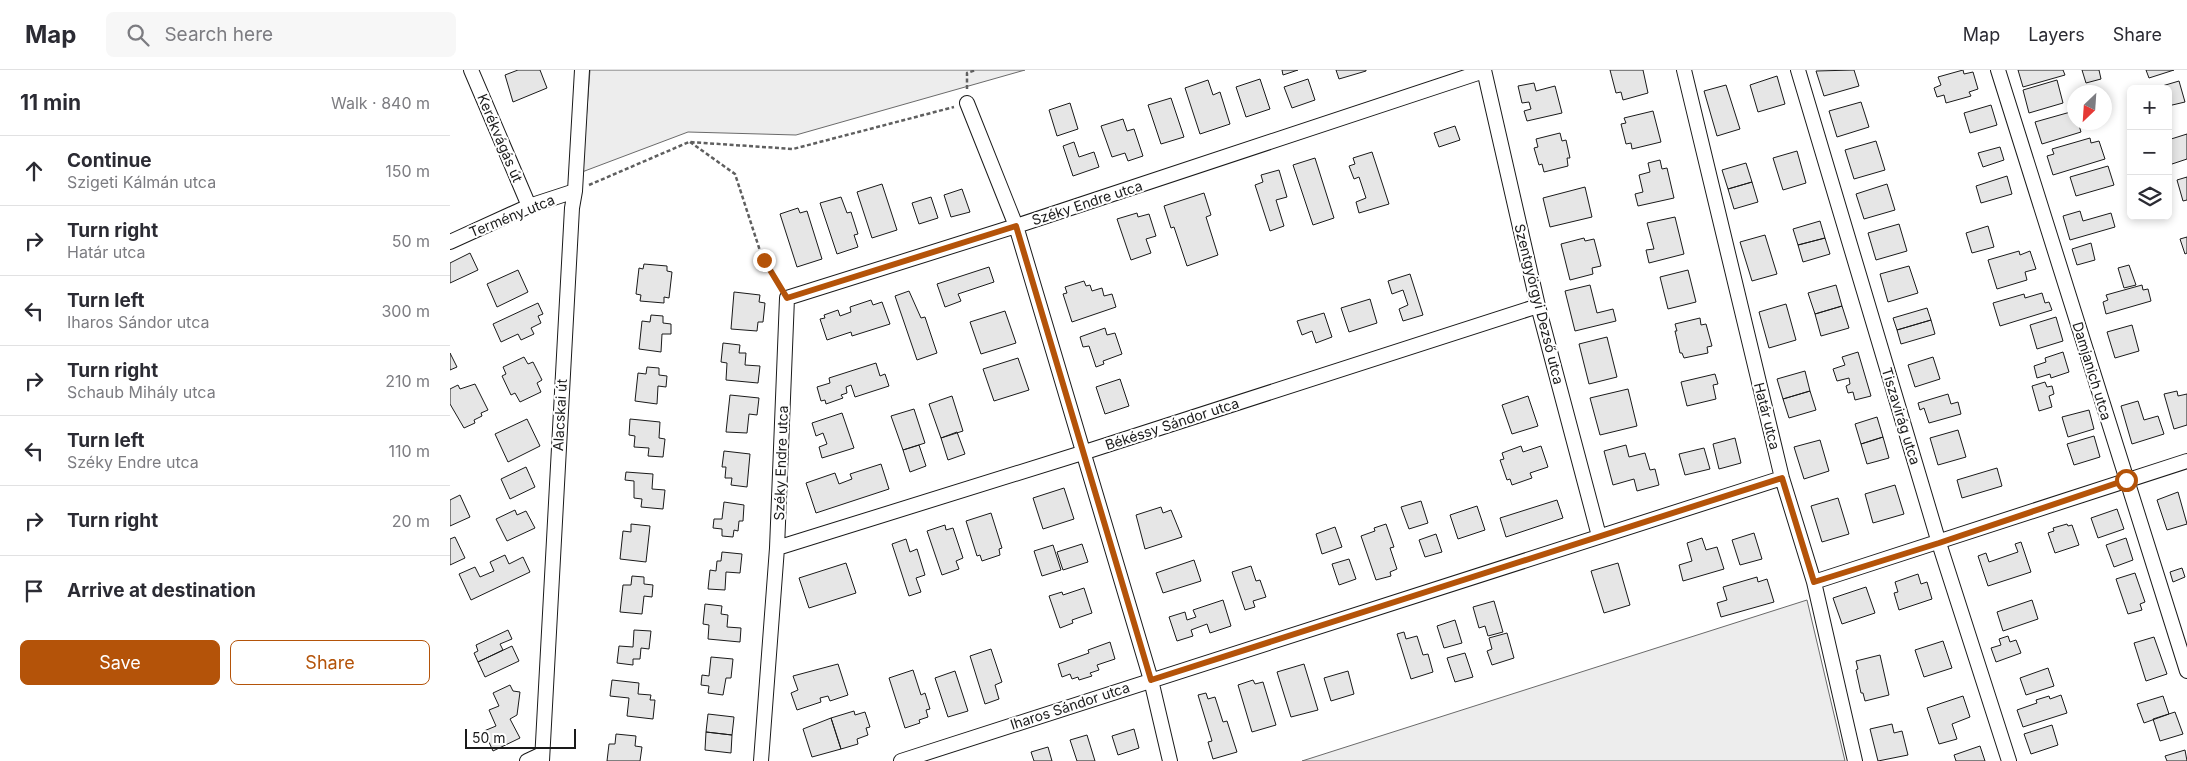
<!DOCTYPE html>
<meta charset="utf-8">
<style>
body{margin:0;font-family:Inter,sans-serif;background:#f7f7f7;color:#2b2b33}
.controls{position:absolute;right:15px;top:15px;display:grid;overflow:hidden;border-radius:8px;box-shadow:0 2px 8px #0003}
.controls button{width:45px;height:45px;display:grid;place-items:center;padding:0;border:0;border-bottom:1px solid #e1e1e2;background:#fff;color:#2b2b33;font:25px sans-serif}
.compass{position:absolute;left:1617px;top:15px;width:45px;height:45px;border-radius:50%;background:#fff;box-shadow:0 2px 8px #0003;rotate:205deg}
.scale{position:absolute;left:15px;bottom:12px;width:111px;box-sizing:border-box;padding-left:5px;border:2px solid #1a1a1a;border-top:0;font-size:14px;line-height:18px;white-space:nowrap;color:#1a1a1a;-webkit-text-stroke:4px #fff;paint-order:stroke}
.stop{position:absolute;width:15px;height:15px;margin:-11px;border:4px solid #b45309;border-radius:50%;background:#fff}
.stop.end{background:#b45309;border-color:#fff;box-shadow:0 1px 5px #0008}
.list{margin:0;padding:0;list-style:none}
h2{display:flex;justify-content:space-between;align-items:center;height:65px;margin:0;padding:0 20px;font-size:21px}
h2 small{font-size:16px;font-weight:400;color:#7c7c81}
.list li{display:grid;grid-template-columns:32px 1fr auto;gap:15px;align-items:center;box-sizing:border-box;height:70px;padding:0 20px;border-top:1px solid #e1e1e2}
.list b{display:block;font-size:19px;white-space:nowrap}
.list p{margin:0;font-size:16px;white-space:nowrap;color:#7c7c81}
.list em{font-size:16px;font-style:normal;color:#7c7c81}
.actions{display:flex;gap:10px;padding:15px 20px}
.actions a{flex:1;padding:11px 0;border:1px solid #b45309;border-radius:8px;text-align:center;font-size:18px;color:#b45309}
.actions .main{background:#b45309;color:#fff}
.icon{flex:none;width:28px;height:28px;fill:none;stroke:currentColor;stroke-width:2;stroke-linecap:round;stroke-linejoin:round}
.map{position:relative;flex:none;width:1737px;height:691px;overflow:hidden}
header{display:flex;align-items:center;gap:30px;box-sizing:border-box;height:70px;padding:0 25px;background:#fff;border-bottom:1px solid #e1e1e2}
header strong{font-size:24px}
nav{display:flex;gap:28px;margin-inline-start:auto;font-size:18px}
.search{width:350px;height:45px;background:#f7f7f7;display:flex;align-items:center;gap:12px;box-sizing:border-box;padding:0 18px;border-radius:8px;color:#7c7c81;font-size:19px}
main{display:flex}
aside{flex:1;background:#fff}
.map>svg:first-child{display:block}
.built{fill:#ededed;stroke:#6a6a6a}
.building{fill:#e6e6e6;stroke:#1a1a1a}
.lines{fill:none;stroke-linecap:round;stroke-linejoin:round}
.street-casing{stroke:#1a1a1a;stroke-width:16}
.path{stroke:#5f5f5f;stroke-width:2.5;stroke-dasharray:4 2.5;stroke-linecap:butt}
.street{stroke:#fff;stroke-width:14}
.route{stroke:#b45309;stroke-width:6}
.labels{text-anchor:middle;stroke-width:4;stroke-linejoin:round;paint-order:stroke}
.street-label{font-size:14px;fill:#1a1a1a;stroke:#fff}
</style>
<header>
<strong>Map</strong>
<div class="search"><svg class="icon" aria-label="search" viewBox="0 0 24 24"><circle cx="10" cy="10" r="6"/><path d="M15 15l6 6"/></svg>Search here</div>
<nav><a>Map</a><a>Layers</a><a>Share</a></nav>
</header>
<main>
<aside>
<h2>11 min<small>Walk · 840 m</small></h2>
<ul class="list">
<li><svg class="icon" aria-label="ahead" viewBox="0 0 24 24"><path d="M12 20V5M6 11l6-6 6 6"/></svg><div><b>Continue</b><p>Szigeti Kálmán utca</p></div><em>150 m</em></li>
<li><svg class="icon" aria-label="right" viewBox="0 0 24 24"><path d="M7 20v-9h11M14 6l5 5-5 5"/></svg><div><b>Turn right</b><p>Határ utca</p></div><em>50 m</em></li>
<li><svg class="icon" aria-label="left" viewBox="0 0 24 24"><path d="M17 20v-9H6M10 6l-5 5 5 5"/></svg><div><b>Turn left</b><p>Iharos Sándor utca</p></div><em>300 m</em></li>
<li><svg class="icon" aria-label="right" viewBox="0 0 24 24"><path d="M7 20v-9h11M14 6l5 5-5 5"/></svg><div><b>Turn right</b><p>Schaub Mihály utca</p></div><em>210 m</em></li>
<li><svg class="icon" aria-label="left" viewBox="0 0 24 24"><path d="M17 20v-9H6M10 6l-5 5 5 5"/></svg><div><b>Turn left</b><p>Széky Endre utca</p></div><em>110 m</em></li>
<li><svg class="icon" aria-label="right" viewBox="0 0 24 24"><path d="M7 20v-9h11M14 6l5 5-5 5"/></svg><div><b>Turn right</b></div><em>20 m</em></li>
<li><svg class="icon" aria-label="arrive" viewBox="0 0 24 24"><path d="M6 21V4h12l-3 4 3 4H6"/></svg><div><b>Arrive at destination</b></div></li>
</ul>
<div class="actions"><a class="main">Save</a><a>Share</a></div>
</aside>
<div class="map">
<svg width="1737" height="691" viewBox="0 0 1737 691">
<rect width="100%" height="100%" fill="#fff"/>
<path class="built" d="M140,0h435l-229,65 -108,-3 -106,40z
M1357,530l38,161h-543z"/>
<path class="building" d="M68,0h22l7,18 -34,14 -8,-27z
M832,0h16l-15,5z
M886,0h30v1l-27,8z
M1160,0h33l5,23 -25,7 -2,-8 -5,1z
M1404,0l5,16 -35,10 -8,-25z
M1513,0l1,4 9,-2 5,17 -9,3 2,4 -25,7 -2,-8 -7,2 -3,-9 7,-3 -3,-8z
M1568,0h45l2,5 -42,12z
M1632,0h17l2,9 -15,4z
M1696,0h28l-25,8z
M1327,6l8,28 -27,8 -8,-27z
M810,9l10,30 -24,8 -10,-30z
M858,9l7,21 -23,8 -8,-21z
M758,10l5,15 7,-3 10,32 -30,10 -15,-46z
M1607,10l6,23 -34,10 -6,-23z
M1729,11l6,21 -17,4v-17h-16z
M1084,13l2,8 19,-5 7,27 -35,8 -3,-10 7,-2 -2,-7 -7,1 -4,-17z
M1276,15l14,44 -23,7 -13,-45z
M721,28l13,39 -23,7 -13,-39z
M1411,32l8,25 -32,10 -8,-26z
M620,33l8,26 -21,7 -8,-26z
M1541,35l6,20 -27,8 -6,-20z
M1203,41l8,31 -29,7 -1,-6 -5,1 -5,-20 5,-1 -2,-5z
M1624,41v11h4l3,10 -39,12 -7,-22z
M673,49l4,12 7,-2 9,27 -15,5 -3,-8 -13,4 -11,-31z
M1005,56l5,14 -21,7 -5,-14z
M1110,63l2,8 4,-1 4,18h-3l1,8 -24,6 -2,-8 -3,1 -5,-17 4,-1 -2,-8z
M1737,64v25l-18,6 -1,-25z
M1640,68l1,5 8,-2 6,18 -52,16 -6,-19 7,-2 -2,-5z
M1426,71l9,29 -31,9 -9,-29z
M624,72l5,15 15,-5 5,15 -26,9 -10,-30z
M1550,77l4,13 -21,7 -5,-14z
M1347,81l9,32 -23,7 -10,-32z
M922,82l17,52 -30,9 -3,-11 10,-4 -7,-21 -5,2 -5,-13 6,-2 -2,-6z
M865,88l19,60 -21,7 -20,-60z
M1210,90l2,9 5,-1 7,30 -36,8 -3,-12 8,-2 -4,-17 11,-3 -2,-9z
M1296,93l6,19 -24,7 -6,-19z
M1658,96l6,19 -38,11 -6,-19z
M829,100l8,27 -11,3 8,26 -14,5 -15,-46 8,-3 -2,-7z
M1557,106l5,18 -31,9 -5,-17z
M1737,107v23l-4,1 -6,-21z
M1302,112l6,20 -24,7 -6,-20z
M432,114l15,46 -25,8 -15,-46z
M1437,114l8,26 -31,9 -8,-25z
M1135,117l7,30 -42,10 -7,-29z
M512,119l8,23 -19,5 -7,-22z
M754,123l7,22 -5,2 12,38 -31,11 -13,-39 -3,1 -7,-22z
M391,127l6,16 4,-1 7,22 -4,1 4,12 -21,7 -17,-51z
M481,127l7,21 -19,6 -7,-21z
M348,138l2,5 7,-2 15,48 -25,8 -17,-53z
M1630,141l3,10 28,-8 4,14 -45,13 -7,-24z
M687,143l1,4 11,-3 7,22 -10,3 5,14 -20,7 -14,-41z
M1225,147l9,37 -35,9 -3,-13 8,-1 -7,-26z
M1370,151l5,17 -27,7 -5,-16z
M1449,154l8,27 -31,9 -8,-27z
M1538,156l6,21 -22,6 -6,-20z
M1315,165l12,39 -25,7 -12,-39z
M1737,167v16l-2,1 -5,-15z
M1134,168l1,3 9,-2 7,27 -9,2 1,6 -23,6 -9,-36z
M1375,168l5,16 -27,8 -5,-17z
M1641,173l4,17 -18,5 -5,-16z
M1569,181l1,4 10,-4 6,18 -11,3 2,8 -30,9 -9,-29z
M20,183l8,17 -28,13v-20z
M194,194l23,2v5l5,1 -3,26 -5,-1v6l-24,-2 1,-6 -5,-1 3,-26 4,1z
M1679,195l7,20 -12,3 -6,-20z
M1459,196l9,27 -30,9 -8,-28z
M539,197l5,15 -36,12 3,7 -16,6 -8,-23z
M68,200l10,22 -31,15 -10,-23z
M1238,200l8,32 -28,7 -8,-32z
M960,204l13,41 -20,6 -4,-12 9,-4 -5,-15 -11,4 -4,-13z
M634,211l2,5 4,-1 2,6 10,-3 2,8 8,-2 4,13 -44,15 -9,-28 4,-1 -2,-6z
M1140,215l7,28 16,-4 3,12 -41,10 -10,-40z
M1386,215l6,21 -27,8 -7,-21z
M1692,215l1,5 5,-1 3,12 -45,13 -3,-12 5,-2 -2,-5z
M459,221l12,27 4,-1 12,36 -20,7 -22,-64z
M284,222l26,3 -1,7 6,1 -2,19h-5l-1,9 -26,-2z
M1592,223l3,10 4,-1 3,8 -52,16 -7,-23 31,-9 1,4z
M920,229l7,24 -28,9 -8,-24z
M421,230l2,5 9,-3 8,22 -38,12 -1,-4 -24,8 -7,-21 5,-1 -1,-3 14,-5 2,6 11,-4 -1,-5z
M88,233l5,11 -5,2 3,7 -10,5 3,6 -13,6 -3,-6 -17,8 -8,-18z
M1336,234l10,36 -27,8 -10,-36z
M1392,236l7,22 -28,8 -6,-22z
M1477,238l4,12 -34,10 -4,-12z
M555,241l11,32 -35,11 -11,-32z
M874,243l8,24 -16,6 -4,-12 -10,4 -5,-14z
M201,245l12,1v7l8,1v10h-9l-1,18 -22,-3 3,-28 8,1z
M1606,247l7,24 -26,8 -7,-24z
M1250,248l1,7 5,-1 6,22 -5,1 1,6 -24,5 -2,-5h-2l-5,-22h2l-2,-7z
M1481,250l4,14 -34,10 -4,-14z
M1682,255l7,26 -24,7 -8,-26z
M655,258l2,7 8,-2 7,21 -19,7 1,3 -8,3 -7,-21 -6,1 -3,-10z
M1157,267l10,40 -28,7 -10,-40z
M273,273l17,2 -1,8h7l-1,12 15,1 -2,17 -32,-3 1,-17 -6,-1z
M1408,282l13,44 -16,4 -2,-8 -5,1 -2,-7 4,-2 -1,-6 -12,3 -4,-12 12,-4 -3,-8z
M1613,282l6,20 -18,6 -1,-4 -13,4 -3,-12 12,-4 -1,-4z
M0,283l7,14 -7,3z
M74,287l4,7 5,-2 9,18 -5,3 4,9 -21,10 -5,-9 -4,2 -9,-19 4,-2 -3,-7z
M1483,287l7,22 -25,8 -7,-22z
M568,288l11,32 -35,11 -11,-32z
M426,293l4,13 5,-2 4,12 -34,11 -4,-12 -5,2 1,6 -6,2 2,3 -17,6 -1,-4 -4,1 -4,-14 13,-4 -1,-5z
M197,297l12,1v7l8,1 -1,11 -8,-1 -1,18 -22,-3 3,-28 8,1z
M1355,301l5,20 -27,8 -6,-20z
M1265,304l3,10 -5,1 3,14 -29,7 -6,-24z
M670,309l9,27 -24,8 -9,-27z
M1595,312l2,5 5,-1 2,8 -5,2 3,11 -13,4 -7,-25z
M25,314l13,26 -7,3 1,3 -8,4 1,3 -11,5 -14,-24v-15l8,-4 2,4z
M1178,319l9,37 -37,9 -10,-37z
M1360,321l6,19 -27,8 -6,-19z
M1727,321l1,5 9,-2v31l-13,4 -10,-35z
M1498,324l3,10 7,-2 3,12 -32,9 -5,-15 -4,2 -2,-7z
M280,325l29,3 -2,17 -8,-1 -2,19 -21,-1z
M502,326l11,35 -22,7 -12,-34z
M1078,326l10,30 -26,8 -10,-29z
M1688,331l6,19 14,-4 6,18 -32,10 -11,-38z
M464,339l11,34 -22,7 -12,-34z
M1639,340l5,19 -26,8 -6,-20z
M392,343l12,35 -32,10 -3,-11 8,-3 -4,-11 -7,3 -4,-13z
M1427,347l6,20 -22,7 -6,-20z
M77,349l13,27 -32,16 -13,-28z
M180,349l30,3 -1,16 6,1 -2,18 -15,-1 1,-8 -15,-1 1,-11 -6,-1z
M1508,360l8,27 -28,8 -8,-27z
M507,362l8,22 -17,6 -7,-22z
M1644,366l6,21 -26,8 -7,-21z
M1433,367l6,21 -22,6 -6,-20z
M1285,368l6,25 -22,6 -6,-25z
M1370,370l9,31 -25,8 -10,-32z
M469,375l7,21 -16,6 -7,-22z
M1176,375l3,12 16,-4 5,17 5,-1 4,16 -22,6 -3,-12 -21,6 -9,-34z
M1071,376l2,6 18,-6 7,21 -18,6 2,5 -20,7 -2,-6 -3,1 -7,-20 4,-1 -2,-6z
M1254,378l6,21 -25,6 -6,-21z
M274,381l26,3 -3,33 -16,-2 1,-7h-7l1,-11h-4z
M431,394l8,25 -73,24 -10,-30 29,-10 4,11 13,-5 -2,-5z
M76,397l9,20 -25,12 -9,-20z
M1547,398l5,18 -40,12 -5,-18z
M176,402l27,2 -1,15 13,1 -2,19 -22,-2 1,-8 -8,-1v-17l-9,-1z
M1445,415l9,29 -31,9 -8,-29z
M614,418l10,31 -31,10 -10,-31z
M1728,422l9,32 -20,6 -10,-30z
M10,425l10,22 -20,9v-26z
M1388,428l11,36 -27,8 -11,-36z
M1107,430l6,18 -57,19 -6,-19z
M971,431l7,22 -19,6 -8,-22z
M274,432l20,3 -1,16h-4l-1,10 -4,-1 -1,7 -11,-1v-7l-9,-1 1,-9h8z
M1027,436l8,24 -27,9 -8,-24z
M711,437l2,6 8,-3 11,27 -37,12 -9,-34z
M1667,439l7,20 -26,9 -7,-20z
M65,440l2,5 9,-4 9,17 -28,13 -11,-22z
M541,443l11,35 -3,1 1,6 -18,6 -2,-6 -3,1 -11,-35z
M181,454l19,2 -4,36 -26,-3 3,-28 8,1z
M936,454l8,23 -4,1 7,21 -7,3 1,4 -15,4 -15,-44 14,-5 -1,-3z
M1617,454l1,2 4,-1 7,20 -24,8 -7,-20 6,-2 -1,-3z
M495,455l1,5 7,-2 10,30 -7,3 3,8 -17,6 -15,-44z
M885,457l7,20 -20,7 -6,-20z
M1304,463l8,26 -22,6 -8,-25z
M986,464l6,18 -17,5 -6,-17z
M5,467l10,21 -15,7v-26z
M1252,468l4,12 11,-3 7,22 -41,12 -4,-16 13,-4 -5,-18z
M1676,468l7,22 -19,7 -8,-22z
M456,469l4,13 7,-3 8,26 -9,3 5,14 -12,4 -17,-52z
M1571,472l10,30 -43,14 -10,-30 8,-3 3,9 29,-10 -3,-8z
M632,474l6,18 -25,8 -6,-18z
M603,475l8,25 -19,6 -8,-25z
M272,482l20,2 -2,19 -14,-1 -1,18 -17,-1 2,-19 6,1 1,-10h4z
M55,485l4,9 14,-7 7,15 -59,28 -12,-26 16,-7 5,10 14,-6 -4,-9z
M899,489l7,20 -17,6 -7,-21z
M744,490l7,21 -38,12 -7,-20z
M396,493l10,30 -47,15 -10,-30z
M1168,493l12,42 -26,8 -13,-42z
M801,496l5,15 4,-1 6,17 -13,4 2,6 -10,3 -13,-38z
M1732,498l3,9 -12,5 -3,-10z
M1685,503l10,29 -5,2 2,6 -14,4 -12,-35z
M1468,504l3,10 6,-2 5,17 -33,11 -5,-17 4,-1 -3,-10z
M182,506l12,1v7l9,1 -1,12 -8,-1 -2,18 -22,-2 3,-27h8z
M1307,507l1,5 9,-3 7,23 -53,15 -4,-14 10,-3 -4,-13z
M1416,517l9,26 -33,11 -9,-26z
M634,518l8,25 -20,7 1,3 -13,5 -11,-32 13,-4 1,3z
M773,530l8,26 -21,7 -3,-9 -16,6 2,6 -16,5 -8,-24 16,-5 2,8 9,-3 -3,-7z
M1582,530l6,19 -35,12 -6,-19z
M1044,531l9,31 -15,4 -3,-10 -6,2 -6,-21z
M255,534l17,2 -1,8 7,1 -1,12 14,1 -1,14 -32,-3 1,-14 -6,-1z
M1005,550l7,23 -18,5 -7,-22z
M58,560l4,9 -12,5 3,6 -25,12 -4,-9 4,-2 -2,-6z
M184,560l17,1 -2,18 -8,-1 -1,11h-7v6l-16,-2 2,-17 14,1z
M954,562l2,7 11,-3 6,19 5,-1 5,18 -22,7 -14,-45z
M1057,563l7,25 -22,7 -5,-14 5,-2 -3,-11z
M1558,566l2,6 6,-2 5,13 -25,9 -5,-14 10,-3 -2,-6z
M1704,567l13,37 -21,7 -12,-38z
M1493,571l9,27 -28,9 -9,-27z
M660,572l5,17 -18,6 2,5 -9,3 2,3 -13,4 -1,-3 -6,2 -2,-5 -8,3 -4,-13 31,-11 -1,-3z
M62,576l7,15 -34,16 -7,-15z
M541,579l11,33 -7,3 4,14 -14,5 -15,-48z
M1015,583l8,24 -18,5 -8,-24z
M1430,585l9,40 -24,6 -2,-8h-2l-5,-23 2,-1 -2,-8z
M261,587l22,2 -2,19h-5l-3,17 -15,-2 1,-7 -8,-1 1,-10 7,1z
M388,594l10,31 -18,6 -2,-5 -8,2 1,4 -24,8 -6,-17 7,-3 -5,-14z
M854,594l14,46 -27,7 -14,-45z
M1598,598l6,18 -28,9 -6,-17z
M463,600l8,25 4,-2 5,16 -4,1 2,7 -9,3 1,3 -15,5 -16,-50z
M505,601l13,40 -20,6 -13,-39z
M898,601l6,23 -23,7 -7,-23z
M162,610l27,3 -1,11 13,1 -1,5h5l-2,19 -26,-3 2,-18 -19,-2z
M803,610l2,4 8,-2 13,43 -24,7 -14,-47z
M60,615l3,6 7,1 -3,23 -7,4 10,19 -27,13 -9,-20 12,-5 -7,-16 10,-4 -6,-13z
M756,623l2,6 7,-2 8,25 4,-1 10,31 -24,7 -5,-17 4,-1 -14,-46z
M1611,625l6,18 -44,14 -6,-17 20,-7 -1,-3 13,-4 1,3z
M1513,626l7,21 -18,7 5,15 -18,5 -12,-36z
M1713,626l6,18 -25,9 -7,-19z
M404,641l1,4 10,-3 5,15 -4,1 2,7 -11,4 1,5 -17,5 -10,-31z
M1725,642l8,22 -23,7 -7,-22z
M258,644l26,3 -2,18 -26,-3z
M381,648l10,31 -29,8 -9,-28z
M1442,654l2,9 8,-2 6,24 -30,6 -8,-32z
M1602,655l6,20 -27,9 -7,-20z
M684,659l5,19 -21,7 -6,-19z
M256,662l26,3 -1,18 -26,-3z
M166,664l20,2 -1,10 7,1 -2,14h-33l2,-17h6z
M637,665l8,26h-18l-7,-21z
M1530,676l5,15h-29l-2,-6z
M598,677l4,14h-18l-3,-9z
M1735,680l2,11h-20l-2,-5z"/>
<g class="lines">
<g class="street-casing">
<path id="street" d="M21,0l58,136
M1034,0l54,236 61,230
M1234,0l98,408 32,104 41,179
M1348,0l141,473 70,218
M1548,0l189,601
M517,33l49,123 135,454 19,81
M0,172l79,-36 46,-15
M327,478l305,-95 456,-147
M1364,512l373,-121
M77,691l15,-7
M92,691l30,-553 3,-17 7,-121
M311,691l16,-213 10,-250 229,-72 468,-155
M451,691l881,-283"/>
</g>
<path class="path" d="M517,19v-16l9,-3
M240,72l45,32 28,86 17,27
M139,115l100,-43 104,7 161,-42"/>
<use href="#street" class="street"/>
</g>
<g class="lines">
<path class="route" d="M314,190l23,38 229,-72 135,454 631,-202 32,104 125,-39 187,-63"/>
</g>
<g class="labels">
<g class="street-label">
<text transform="translate(50 68) rotate(67)" y="5">Kerékvágás út</text>
<text transform="translate(637 133) rotate(-18)" y="5">Széky Endre utca</text>
<text transform="translate(62 146) rotate(-22)" y="5">Termény utca</text>
<text transform="translate(1089 234) rotate(76)" y="5">Szentgyörgyi Dezső utca</text>
<text transform="translate(1642 301) rotate(73)" y="5">Damjanich utca</text>
<text transform="translate(110 345) rotate(-87)" y="5">Alacskai út</text>
<text transform="translate(1317 346) rotate(76)" y="5">Határ utca</text>
<text transform="translate(1451 346) rotate(73)" y="5">Tiszavirág utca</text>
<text transform="translate(722 354) rotate(-18)" y="5">Békéssy Sándor utca</text>
<text transform="translate(331 393) rotate(-88)" y="5">Széky Endre utca</text>
<text transform="translate(620 636) rotate(-18)" y="5">Iharos Sándor utca</text>
</g>
</g>
</svg>
<div class="controls">
<button>+</button>
<button>−</button>
<button><svg class="icon" aria-label="layers" viewBox="0 0 24 24"><path d="M12 4l9 5-9 5-9-5zM3 14l9 5 9-5"/></svg></button>
</div>
<svg class="compass" viewBox="-18 -18 36 36"><path d="M0-13l5 13h-10z" fill="#e53935"/><path d="M0 13l5-13h-10z" fill="#7c7c81"/></svg>
<div class="scale">50 m</div>
<div class="stop" style="left:1676px;top:410px"></div>
<div class="stop end" style="left:314px;top:190px"></div>
</div>
</main>
